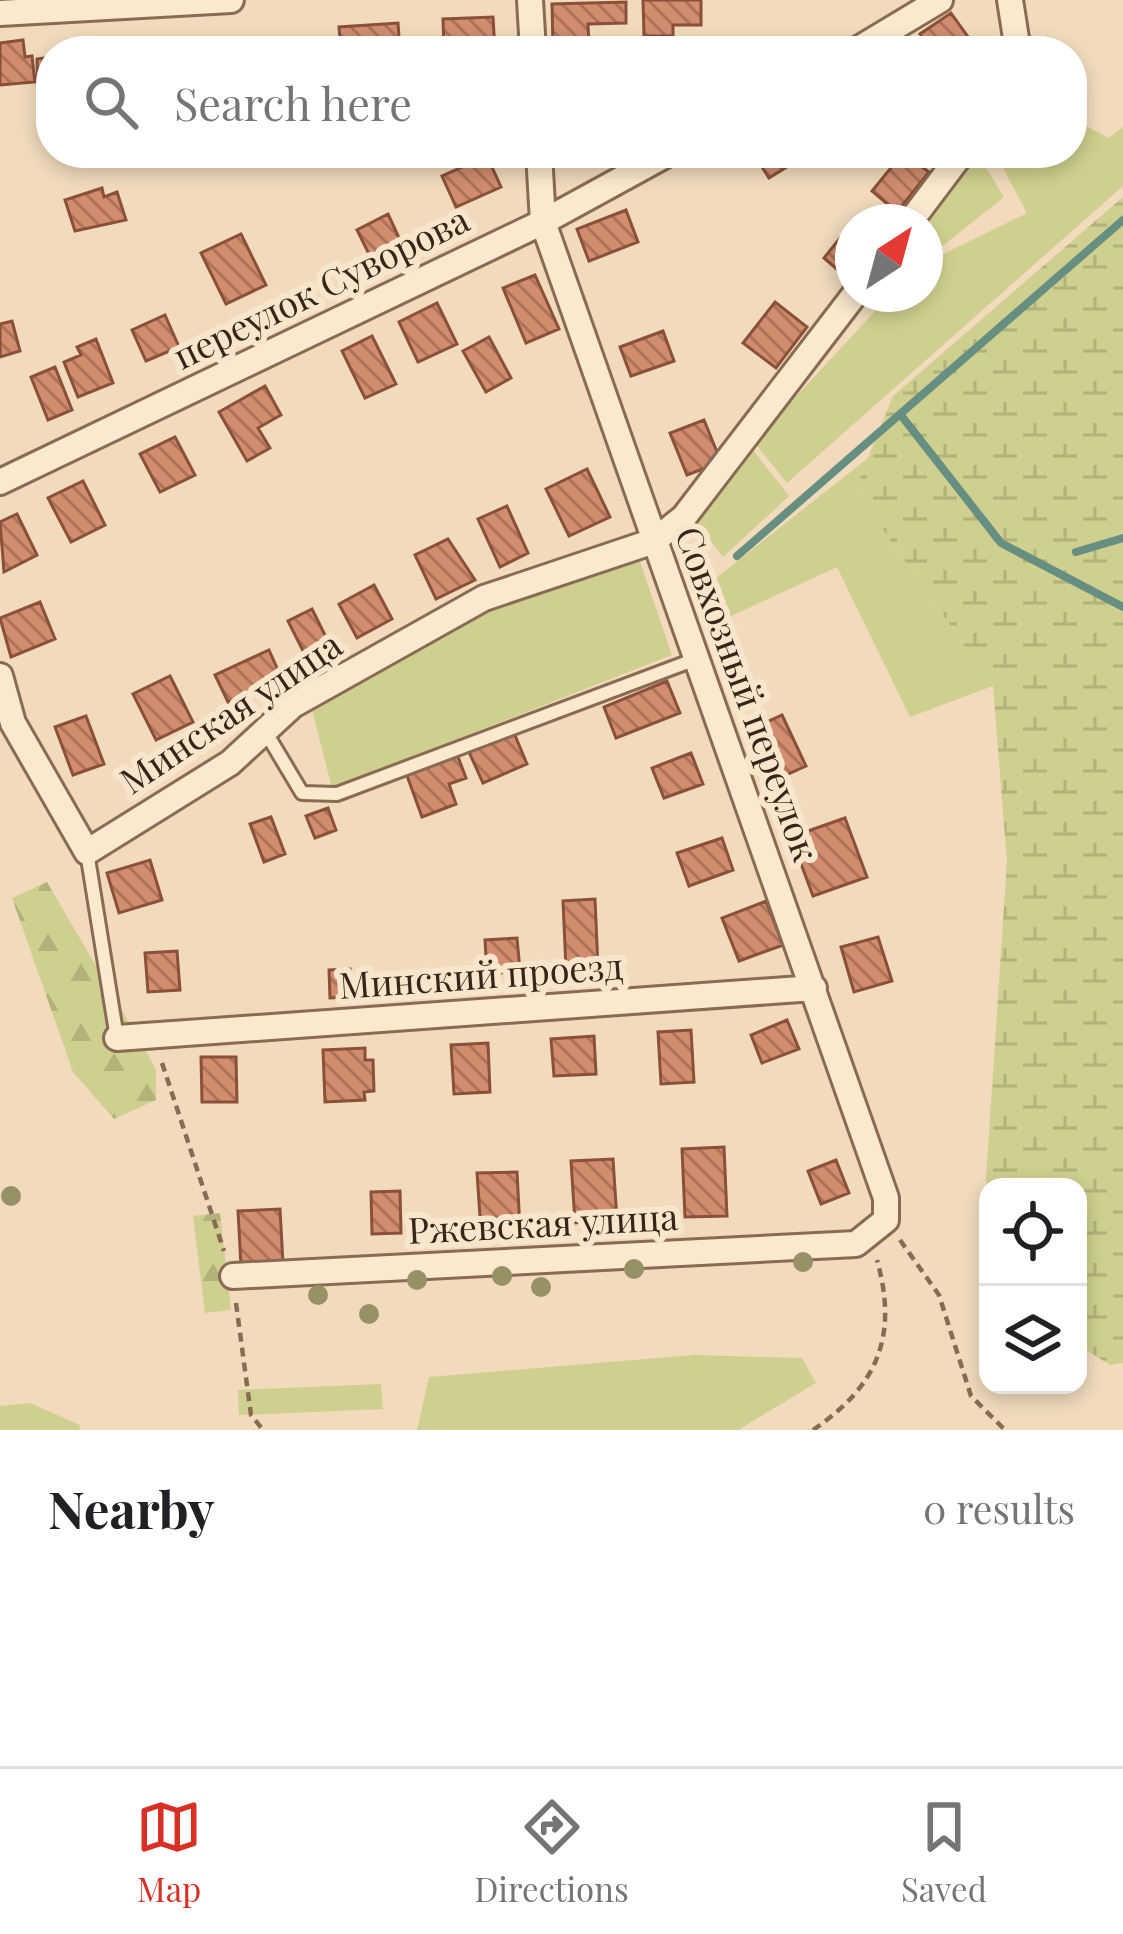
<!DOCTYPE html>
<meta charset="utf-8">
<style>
body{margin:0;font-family:"Playfair Display",serif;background:#f6f6f6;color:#202124}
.controls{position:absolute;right:36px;bottom:36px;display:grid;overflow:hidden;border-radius:24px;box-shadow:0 6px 18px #0003}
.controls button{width:108px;height:108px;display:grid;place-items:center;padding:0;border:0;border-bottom:3px solid #e0e0e0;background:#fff;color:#202124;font:60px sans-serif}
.compass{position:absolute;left:835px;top:204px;width:108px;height:108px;border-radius:50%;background:#fff;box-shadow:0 6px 18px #0003;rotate:36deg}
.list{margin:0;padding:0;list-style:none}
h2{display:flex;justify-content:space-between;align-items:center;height:156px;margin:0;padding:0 48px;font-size:51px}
h2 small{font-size:39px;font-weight:400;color:#757577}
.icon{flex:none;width:66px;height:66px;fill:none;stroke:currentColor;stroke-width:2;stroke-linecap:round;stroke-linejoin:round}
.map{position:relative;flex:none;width:1123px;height:1430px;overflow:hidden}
.search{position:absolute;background:#fff;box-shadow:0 6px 18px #0003;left:36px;right:36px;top:36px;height:132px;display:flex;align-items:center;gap:30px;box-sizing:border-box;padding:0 42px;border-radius:48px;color:#757577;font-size:45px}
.sheet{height:336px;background:#fff}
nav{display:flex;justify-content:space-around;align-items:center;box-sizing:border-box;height:168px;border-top:3px solid #e0e0e0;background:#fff;font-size:33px;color:#757577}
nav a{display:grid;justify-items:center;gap:6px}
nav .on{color:#d93025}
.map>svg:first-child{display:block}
.green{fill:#cfcf8f}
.forest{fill:url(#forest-firs)}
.wetland{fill:url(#wetland-marsh)}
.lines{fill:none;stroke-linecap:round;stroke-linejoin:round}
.stream{stroke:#678f81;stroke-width:8}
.building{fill:url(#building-back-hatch);stroke:#8a5038;stroke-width:3}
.lane-casing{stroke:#896b54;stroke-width:18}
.street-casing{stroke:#896b54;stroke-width:30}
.path{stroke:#896b54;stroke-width:4.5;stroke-dasharray:9 6;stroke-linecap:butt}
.lane{stroke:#fbe9cf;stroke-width:12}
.street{stroke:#fbe9cf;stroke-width:24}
.tree{fill:#979166}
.labels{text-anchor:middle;stroke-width:12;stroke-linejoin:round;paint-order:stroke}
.street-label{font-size:36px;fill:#37251a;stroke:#f8e6cc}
</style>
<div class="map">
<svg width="1123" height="1430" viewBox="0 0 1123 1430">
<defs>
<pattern id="forest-firs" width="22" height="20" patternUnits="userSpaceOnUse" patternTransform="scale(3)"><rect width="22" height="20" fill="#cfcf8f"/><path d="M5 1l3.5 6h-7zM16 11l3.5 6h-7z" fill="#b2b27b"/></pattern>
<pattern id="wetland-marsh" width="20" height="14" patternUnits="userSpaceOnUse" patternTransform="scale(3)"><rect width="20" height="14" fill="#cfcf8f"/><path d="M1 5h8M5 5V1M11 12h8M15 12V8" fill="none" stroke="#b2b27b"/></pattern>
<pattern id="building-back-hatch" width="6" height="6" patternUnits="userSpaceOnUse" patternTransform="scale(3)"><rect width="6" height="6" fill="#d28d6f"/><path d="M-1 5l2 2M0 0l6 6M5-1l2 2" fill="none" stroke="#ab735a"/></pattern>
</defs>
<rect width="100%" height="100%" fill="#f1dbbc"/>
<path class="green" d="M1082,124l27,14 14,-11v59l-336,297 -33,-41 137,-148h34v-31l102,-50 -32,-60h77v-27z
M977,153l27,44 -74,59 -9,-34z
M750,446l39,50 -66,61 -29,-38z
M868,458l-13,32 138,196 -83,31 -73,-150 -121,56 -15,-33z
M638,556l34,99 -340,133 -20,-78 176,-100z
M693,1355l109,3 14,25 -78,47h-321l12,-53z
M381,1384l2,25 -144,6 -1,-25z
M30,1403l50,22 -1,5h-79v-24z"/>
<path class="forest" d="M47,882l109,187v31l-42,19 -41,-47 -61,-174z
M220,1213l11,97 -26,3 -12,-97z"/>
<path class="wetland" d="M1123,197v1166l-13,2 -32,-20v-158h-90v26l-2,-35 21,-316 -14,-176 -138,-196 38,-94z"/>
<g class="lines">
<path class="stream" d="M900,414l101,129 122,64
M1076,552l47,-14
M737,556l386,-336"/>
</g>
<path class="building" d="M643,0h58v25h-28v11h-29z
M626,2v21l-38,1 1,22 -36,1 -1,-43z
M951,13l17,24 -20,14h-16l-12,-17z
M493,17l2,34h-51l-1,-32z
M398,23l2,28h-59l-2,-24z
M23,40l2,17 7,-1 3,26 -35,3v-42z
M51,57v43l-13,1 -1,-42z
M753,153h36l-5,3 6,9 -21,13z
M903,153l26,19 -32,40 -25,-21z
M487,156l14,31 -45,20 -14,-31z
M102,188l2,9 13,-5 9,28 -51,11 -10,-31z
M626,210l12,32 -49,19 -12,-32z
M388,214l13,28 -30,16 -14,-28z
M848,228l5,4v34l-8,10 -21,-18z
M241,234l25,51 -40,19 -25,-51z
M535,275l24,54 -33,14 -23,-55z
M775,302l32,25 -31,41 -33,-25z
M437,303l20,41 -39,18 -19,-40z
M165,315l14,32 -33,14 -14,-31z
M12,321l8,30 -20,6v-33z
M663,331l11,30 -43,15 -11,-29z
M372,336l24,48 -31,14 -23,-47z
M489,337l22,41 -25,14 -23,-41z
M96,339l17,44 -35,14 -14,-35 17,-7 -4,-8z
M55,367l17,43 -24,10 -17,-43z
M265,386l16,29 -23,13 12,20 -23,13 -28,-49z
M704,420l17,42 -34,13 -17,-42z
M175,437l20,38 -35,17 -20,-38z
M587,469l23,48 -41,19 -23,-47z
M83,481l22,44 -34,17 -23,-44z
M507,506l21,47 -28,14 -22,-48z
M17,514l20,41 -33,17 -4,-50z
M448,539l27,41 -39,19 -21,-44z
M374,585l18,34 -35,19 -18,-34z
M40,602l15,37 -44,18 -11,-39z
M312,609l20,40 -24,12 -20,-40z
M269,650l12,27 -53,25 -13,-27z
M170,676l23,46 -37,18 -23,-46z
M667,681l13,32 -64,25 -12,-31z
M782,715l24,51 -38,17 -23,-51z
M86,716l18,48 -31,11 -18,-48z
M514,733l13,31 -44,19 -14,-31z
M691,753l12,31 -39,14 -12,-30z
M457,754l9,24 -17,6 7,20 -34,13 -16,-44z
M328,808l8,22 -21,8 -9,-22z
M271,817l14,37 -21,8 -14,-38z
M845,818l22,59 -54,19 -22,-59z
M722,838l11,32 -44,16 -12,-33z
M150,860l12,40 -43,13 -12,-40z
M595,899l3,68 -32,2 -3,-68z
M766,901l17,44 -44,16 -17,-43z
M878,937l14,44 -38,11 -13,-45z
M517,938l3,33 -33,3 -2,-34z
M177,951l3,39 -32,2 -3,-39z
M350,969l2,28 -22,1 -1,-28z
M787,1020l12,29 -37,14 -11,-28z
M691,1030l3,52 -33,2 -3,-52z
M594,1036l2,38 -42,2 -3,-37z
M488,1043l2,49 -36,2 -3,-49z
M365,1048v12h8l1,31 -10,1 1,8 -40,2 -2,-52z
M201,1057h35l1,45h-35z
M724,1147l3,69 -42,1 -3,-68z
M613,1159l4,61 -42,3 -4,-62z
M836,1160l13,33 -28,11 -13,-33z
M517,1172l3,57 -39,2 -4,-58z
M400,1191l1,42 -29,1 -1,-42z
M280,1209l3,55 -42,2 -3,-55z"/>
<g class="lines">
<g class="lane-casing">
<path id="lane" d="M265,731l37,62 35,1 359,-135
M87,852l30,186"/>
</g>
<g class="street-casing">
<path id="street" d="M530,0l3,51
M1010,0l8,51
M0,13l231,-13
M855,51l85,-51
M910,222l52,-69
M0,482l543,-260 126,-69
M0,676l13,47 74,129 143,-89 63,-58 191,-107 170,-57 30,-24 171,-223
M117,1038l697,-50
M233,1276l623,-32 30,-24v-22l-343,-976 -4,-69"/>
</g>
<path class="path" d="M162,1063l62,188
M900,1240l39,55 32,101 34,34
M236,1303l15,112 12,15
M813,1430c66,-45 85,-95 64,-170"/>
<use href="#lane" class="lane"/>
<use href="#street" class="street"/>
</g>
<g class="tree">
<circle cx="11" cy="1196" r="10"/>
<circle cx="803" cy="1262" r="10"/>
<circle cx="634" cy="1269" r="10"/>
<circle cx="502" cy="1276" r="10"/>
<circle cx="417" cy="1280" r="10"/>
<circle cx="541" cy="1287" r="10"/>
<circle cx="318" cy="1295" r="10"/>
<circle cx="369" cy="1314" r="10"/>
</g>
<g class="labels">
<g class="street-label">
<text transform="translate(321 288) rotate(-26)" y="13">переулок Суворова</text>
<text transform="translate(747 694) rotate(70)" y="13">Совхозный переулок</text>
<text transform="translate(231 713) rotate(-34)" y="13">Минская улица</text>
<text transform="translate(481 976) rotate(-4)" y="13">Минский проезд</text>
<text transform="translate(543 1224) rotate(-3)" y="13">Ржевская улица</text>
</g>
</g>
</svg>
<div class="controls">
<button><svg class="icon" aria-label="locate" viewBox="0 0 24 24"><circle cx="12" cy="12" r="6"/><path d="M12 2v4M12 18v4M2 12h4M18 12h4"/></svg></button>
<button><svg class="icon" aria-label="layers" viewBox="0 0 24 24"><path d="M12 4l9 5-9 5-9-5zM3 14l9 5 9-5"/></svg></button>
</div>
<svg class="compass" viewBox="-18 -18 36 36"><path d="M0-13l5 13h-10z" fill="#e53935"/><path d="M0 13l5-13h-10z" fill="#757577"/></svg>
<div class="search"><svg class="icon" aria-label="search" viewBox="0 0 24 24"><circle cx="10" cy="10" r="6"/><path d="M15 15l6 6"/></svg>Search here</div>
</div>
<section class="sheet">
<h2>Nearby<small>0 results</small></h2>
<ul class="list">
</ul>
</section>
<nav>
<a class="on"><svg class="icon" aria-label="map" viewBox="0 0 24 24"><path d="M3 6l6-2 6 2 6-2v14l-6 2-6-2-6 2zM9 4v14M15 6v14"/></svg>Map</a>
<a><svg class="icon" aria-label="directions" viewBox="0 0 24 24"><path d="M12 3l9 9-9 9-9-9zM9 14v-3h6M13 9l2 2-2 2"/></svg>Directions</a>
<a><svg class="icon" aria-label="saved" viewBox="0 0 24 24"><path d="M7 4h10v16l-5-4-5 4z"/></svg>Saved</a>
</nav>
